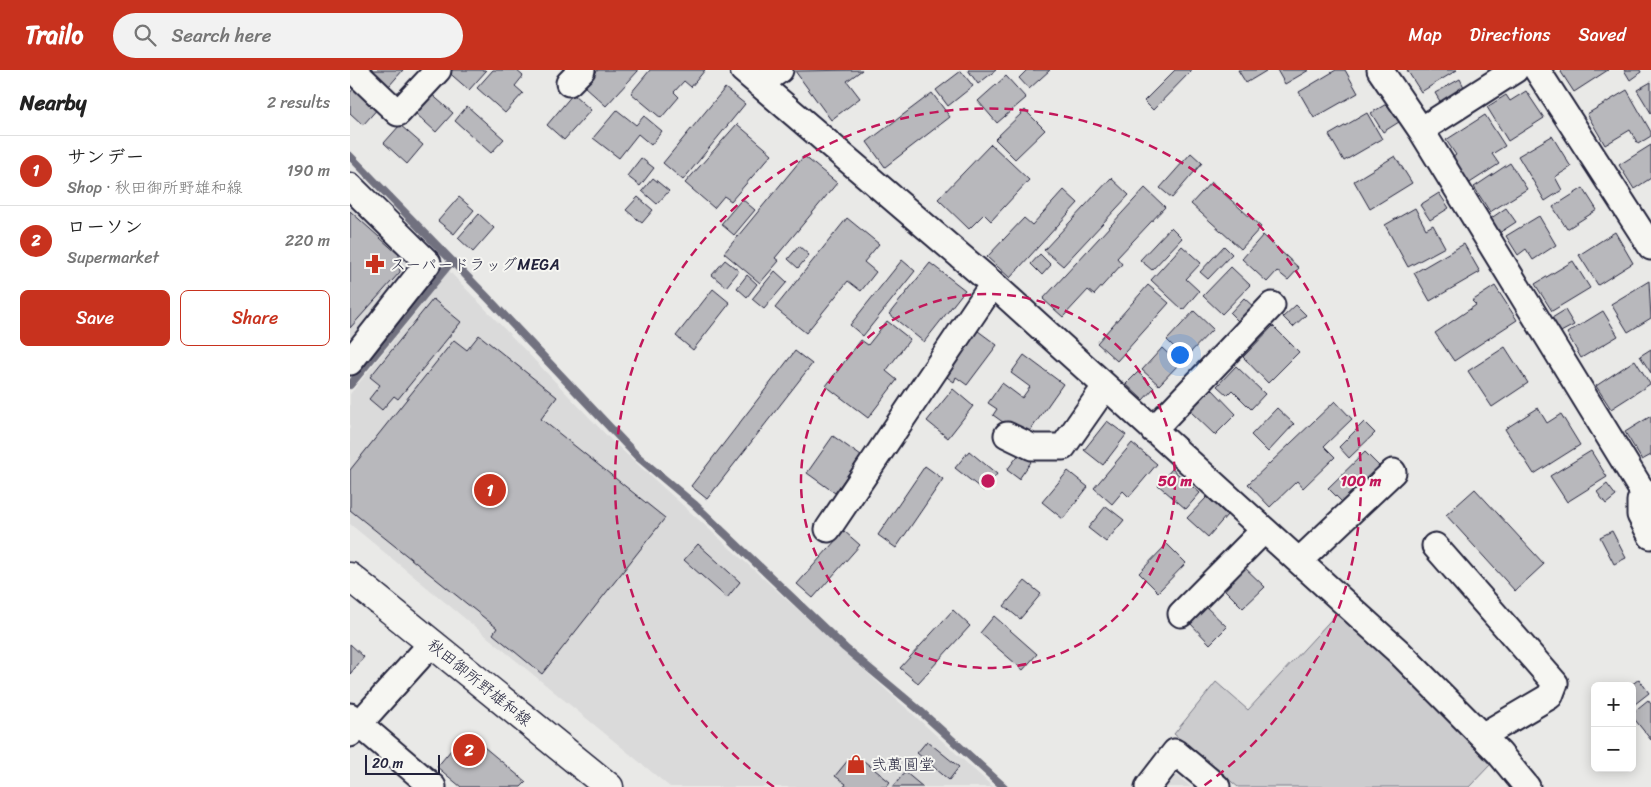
<!DOCTYPE html>
<meta charset="utf-8">
<style>
body{margin:0;font-family:Sriracha,"Klee One",sans-serif;background:#f2f2f2;color:#222}
.controls{position:absolute;right:15px;bottom:15px;display:grid;overflow:hidden;border-radius:8px;box-shadow:0 2px 12px #0003}
.controls button{width:45px;height:45px;display:grid;place-items:center;padding:0;border:0;border-bottom:1px solid #e0e0e0;background:#fff;color:#222;font:25px sans-serif}
.scale{position:absolute;left:15px;bottom:12px;width:75px;box-sizing:border-box;padding-left:5px;border:2px solid #22223b;border-top:0;font-size:14px;line-height:18px;white-space:nowrap;color:#22223b;-webkit-text-stroke:4px #f6f6f2;paint-order:stroke}
.you{position:absolute;left:829px;top:284px;width:18px;height:18px;margin:-12px;border:4px solid #fff;border-radius:50%;background:#1a73e8;box-shadow:0 0 0 8px #1a73e833}
.badge{display:grid;place-items:center;width:32px;height:32px;border-radius:50%;background:#c8321e;color:#fff;font-size:16px;font-weight:700}
.pin{position:absolute;translate:-50% -50%;border:2px solid #fff;box-shadow:0 1px 5px #0006}
.list{margin:0;padding:0;list-style:none}
h2{display:flex;justify-content:space-between;align-items:center;height:65px;margin:0;padding:0 20px;font-size:21px}
h2 small{font-size:16px;font-weight:400;color:#767676}
.list li{display:grid;grid-template-columns:32px 1fr auto;gap:15px;align-items:center;box-sizing:border-box;height:70px;padding:0 20px;border-top:1px solid #e0e0e0}
.list b{display:block;font-size:19px;white-space:nowrap}
.list p{margin:0;font-size:16px;white-space:nowrap;color:#767676}
.list em{font-size:16px;font-style:normal;color:#767676}
.actions{display:flex;gap:10px;padding:15px 20px}
.actions a{flex:1;padding:11px 0;border:1px solid #c8321e;border-radius:8px;text-align:center;font-size:18px;color:#c8321e}
.actions .main{background:#c8321e;color:#fff}
.icon{flex:none;width:28px;height:28px;fill:none;stroke:currentColor;stroke-width:2;stroke-linecap:round;stroke-linejoin:round}
.map{position:relative;flex:none;width:1301px;height:717px;overflow:hidden}
header{display:flex;align-items:center;gap:30px;box-sizing:border-box;height:70px;padding:0 25px;background:#c8321e;color:#fff}
header strong{font-size:24px}
nav{display:flex;gap:28px;margin-inline-start:auto;font-size:18px}
.search{width:350px;height:45px;background:#f2f2f2;display:flex;align-items:center;gap:12px;box-sizing:border-box;padding:0 18px;border-radius:28px;color:#767676;font-size:19px}
main{display:flex}
aside{flex:1;background:#fff}
.map>svg:first-child{display:block}
.built{fill:#dadada}
.green{fill:#ccccce;stroke:#777784}
.lines{fill:none;stroke-linecap:round;stroke-linejoin:round}
.stream{stroke:#71717f;stroke-width:8}
.building{fill:#b8b8bc;stroke:#22223b}
.minor-casing{stroke:#22223b;stroke-width:29}
.major-casing{stroke:#22223b;stroke-width:31}
.minor{stroke:#f6f6f2;stroke-width:25}
.major{stroke:#f6f6f2;stroke-width:28}
.ring{fill:none;stroke:#c2185b;stroke-width:2.5;stroke-dasharray:9 6}
.labels{text-anchor:middle;stroke-width:4;stroke-linejoin:round;paint-order:stroke}
.poi-label{font-size:16px;fill:#22223b;stroke:#f6f6f2;text-anchor:start}
.street-label{font-size:16px;fill:#22223b;stroke:#f6f6f2}
.centre{fill:#c2185b;stroke:#f6f6f2;stroke-width:2.5}
.ring-label{font-size:15px;text-anchor:middle;font-weight:bold;fill:#c2185b;stroke:#f6f6f2;stroke-width:4;stroke-linejoin:round;paint-order:stroke}
</style>
<header>
<strong>Trailo</strong>
<div class="search"><svg class="icon" aria-label="search" viewBox="0 0 24 24"><circle cx="10" cy="10" r="6"/><path d="M15 15l6 6"/></svg>Search here</div>
<nav><a>Map</a><a>Directions</a><a>Saved</a></nav>
</header>
<main>
<aside>
<h2>Nearby<small>2 results</small></h2>
<ul class="list">
<li><span class="badge">1</span><div><b>サンデー</b><p>Shop · 秋田御所野雄和線</p></div><em>190 m</em></li>
<li><span class="badge">2</span><div><b>ローソン</b><p>Supermarket</p></div><em>220 m</em></li>
</ul>
<div class="actions"><a class="main">Save</a><a>Share</a></div>
</aside>
<div class="map">
<svg width="1301" height="717" viewBox="0 0 1301 717">
<rect width="100%" height="100%" fill="#e9e9e7"/>
<filter id="ink" filterUnits="userSpaceOnUse"><feTurbulence type="fractalNoise" baseFrequency=".02" numOctaves="2"/><feDisplacementMap in="SourceGraphic" scale="10" xChannelSelector="R" yChannelSelector="G"/><feConvolveMatrix kernelMatrix="1 2 1 2 8 2 1 2 1" color-interpolation-filters="sRGB"/></filter>
<g filter="url(#ink)">
<path class="built" d="M0,132l55,53 1,21 -56,66z
M99,201l163,170 381,346h-323l-320,-263v-130z
M823,702l18,15h-30z"/>
<path class="green" d="M989,541l80,77 71,77 -21,22h-231l-64,-53 42,-52 32,28z"/>
<g class="lines">
<path class="stream" d="M0,86l137,141 151,160 56,47 151,144 73,61 86,78
M0,315l102,-124"/>
</g>
<path class="building" d="M20,0h33l-14,16z
M96,0h39l1,1 -17,19z
M143,0h23l7,6 -8,10 8,7 -18,20 -28,-25z
M248,0h38l2,1 -32,35 -22,-20z
M300,0h55l-14,17 -7,-6 -10,11 5,5 -18,21 -30,-25z
M512,0l-15,11 13,17 -29,22 -36,-49z
M618,0h28l-18,14z
M677,0h23l-21,19 -10,-11z
M825,0h17l-39,40 -9,-9z
M888,0h27l1,1 -20,12z
M927,0h32l-24,14z
M986,0h9l13,23 -44,25 -15,-26z
M1057,0h50l-36,22z
M1213,0h45l-34,22 -13,-20z
M1274,0h16l1,2 -11,8z
M611,1l12,15 -25,20 -12,-16z
M656,6l20,22 -29,25 -19,-22z
M1110,9l5,10 -24,14 -6,-10z
M1301,12v31l-14,-23z
M6,15l24,21 -17,19 -13,-12v-20z
M375,18l20,16 -62,76 -20,-17z
M1277,20l24,42v4l-13,8 -8,-14 -25,15 -18,-31z
M1176,21l18,27 -36,23 -21,-34 19,-12 4,6z
M79,22l24,21 -17,19 -23,-21z
M582,23l18,24 -65,50 -18,-25z
M223,24l18,16 -27,30 -17,-15z
M1038,33l11,19 -16,10 -12,-19z
M117,36l37,33 -13,14 -36,-32z
M267,40l19,15 8,-9 18,15 -11,14 -13,-11 -19,24 -26,-20z
M675,40l20,20 -30,29 -20,-20z
M1017,43l15,26 -38,22 -15,-26z
M1135,45l20,31 -13,8 7,10 -34,22 -16,-26 7,-5 -10,-15z
M387,54l35,30 -41,47 -7,-5 -10,12 -29,-25z
M50,55l23,20 -16,19 -23,-21z
M1202,66l19,31 -16,10 7,13 -17,11 -27,-45z
M641,74l38,36 -38,41 -7,-7 -15,15 -31,-30z
M1301,75v33l-17,11 -15,-24z
M841,83l11,10 -30,35 -12,-10z
M454,86l33,27 -62,75 4,3 -19,22 -36,-30z
M1045,86l17,27 -42,26 -16,-28z
M291,88l13,10 -14,18 -13,-10z
M1160,93l17,26 -37,23 -16,-25z
M303,108l16,13 -12,13 -15,-13z
M761,108l18,17 -66,71 -19,-16z
M861,112l50,45 -20,22 -50,-45z
M795,118l20,19 -48,51 5,6 -28,31 -6,-5 -25,27 -20,-18z
M1233,118l14,22 -30,19 -14,-22z
M714,120l14,13 -68,75 -23,-21 37,-39 8,7z
M1089,123l10,15 -19,12 -10,-15z
M109,127l15,13 -20,24 -16,-13z
M288,127l15,13 -11,13 -16,-13z
M392,129l13,11 -21,25 -13,-11z
M1065,138l11,21 7,-4 12,22 -37,20 -23,-42z
M1156,138l10,14 -20,13 -9,-14z
M0,141l49,44 1,17 -50,56z
M129,144l15,14 -21,24 -15,-14z
M1189,146l17,29 -23,15 -7,-11 -8,6 -12,-19z
M497,148l32,26 -15,18 12,10 -15,19 -13,-10 -42,52 -31,-25z
M821,157l11,11 -30,32 -12,-10z
M1265,162l18,31 -35,22 -19,-30z
M913,165l36,33 -11,12 -11,-9 -10,11 -25,-23z
M1114,174l16,28 -50,29 -16,-28z
M449,176l10,9 -11,13 -10,-9z
M832,176l19,17 -15,16 13,12 -16,19 -32,-30z
M874,176l8,8 -24,25 -8,-7z
M690,184l11,11 -9,10 -11,-11z
M375,190l14,11 -13,16 -14,-12z
M552,190l13,11 -52,65 -13,-11z
M1223,191l17,27 -38,23 -17,-27z
M580,193l35,27 -41,52 -35,-28z
M881,197l19,18 -28,29 -19,-18z
M425,201l12,11 -23,27 -12,-10z
M397,205l10,9 -10,13 -10,-9z
M1299,211l2,37 -23,14 -17,-28z
M798,215l21,18 -52,58 -20,-18z
M1145,216l22,34 -63,41 -19,-28 41,-28 -4,-4z
M363,219l17,14 -37,47 -17,-14z
M894,228l13,12 -15,15 -12,-12z
M83,229l28,23 -63,77 -4,-3 -12,14 -13,-11 11,-14 -10,-8z
M946,235l10,10 -13,12 -10,-10z
M1215,240l9,15 -19,10 -8,-14z
M844,241l19,18 -28,29 -18,-18z
M1253,241l15,25 -37,22 -14,-25z
M537,251l23,18 -24,32 11,9 -29,38 -42,-32 35,-46 7,5z
M923,256l26,26 -31,31 -25,-26z
M624,258l23,17 -30,40 -11,-8 -2,5 -13,-9z
M129,265l78,62 -16,22 124,99 -123,156 -49,-40 4,-6 -147,-118v-40l104,-130 13,10z
M1155,277l23,36 -36,24 -24,-36z
M812,278l17,16 -20,21 -17,-15z
M1301,279v24l-11,-17z
M445,281l17,13 -105,135 -16,-13z
M674,285l39,29 -38,54 -32,-23 4,-6 -9,-6 14,-20 20,15 8,-11 -19,-14z
M1285,290l15,24 -39,25 -15,-23z
M886,296l29,28 -14,15 -19,-19 -5,5 -10,-9z
M788,302l16,16 -11,12 -17,-16z
M603,319l20,17 -25,32 -21,-17z
M862,319l24,25 -21,21 -25,-24z
M985,331l17,18 -28,27 11,11 -32,31 -6,-7 -27,26 -22,-23z
M927,338l17,16 -26,28 -17,-17z
M1188,338l9,15 14,-9 19,31 -46,29 -29,-45z
M1301,346v39l-9,5 -17,-28z
M757,351l19,14 -23,30 -19,-15z
M1014,352l11,11 -26,25 -10,-11z
M483,366l28,20 -26,37 -28,-20z
M782,373l25,21 -28,33 -6,-6 -11,13 -18,-16z
M619,381l28,23 -13,17 -29,-23z
M1241,381l16,26 -40,25 -17,-26z
M1015,382l18,18 -37,36 -18,-18z
M670,383l11,9 -12,17 -12,-9z
M575,396l18,13 -47,69 -18,-13z
M822,399l28,24 -14,16 -28,-24z
M718,401l20,16 -25,32 -21,-17z
M1257,414l9,12 -10,8 -9,-12z
M1125,419l69,75 -29,27 -69,-76z
M857,427l20,18 -19,22 -21,-19z
M756,436l18,14 -18,22 -18,-14z
M494,461l16,14 -47,53 -16,-14z
M1262,461l14,27 -12,6 -14,-27z
M348,474l42,38 -13,16 -43,-38z
M817,474l19,19 -28,29 -19,-19z
M891,494l24,23 -22,21 -23,-23z
M675,511l16,13 -21,25 -16,-13z
M854,535l23,22 -17,17 -21,-22z
M603,540l17,16 -52,57 -18,-15z
M644,546l43,38 -14,16 -43,-37z
M0,574l14,13 -14,17z
M1289,609l10,14 -14,11 -3,-5v-13h-2z
M1298,630l3,4v36l-19,-24v-3z
M116,662l60,50 -5,5h-60l-24,-20z
M577,671l32,26 -10,13 -32,-27z
M504,683l36,29 -4,5h-42l2,-3 -11,-8z
M555,702l18,15h-30z"/>
<g class="lines">
<g class="minor-casing">
<path id="minor" d="M3,0l45,43 40,-43
M393,0l250,214 406,368 100,101 28,34
M1030,0l41,60 225,367
M1187,0l114,177
M219,13l13,-13
M409,14l21,-14
M1071,60l94,-60
M0,116l78,77 -78,99
M803,360l119,-125
M657,365l25,12h31l42,-60
M1301,423l-11,8v14l11,21
M478,459l165,-245
M1085,476l120,137 -5,13 -68,40
M949,491l94,-89
M831,544l83,-84
M0,646l83,71
M0,664l82,-91
M798,717l27,-35 42,35"/>
</g>
<g class="major-casing">
<path id="major" d="M0,507l259,210"/>
</g>
<use href="#minor" class="minor"/>
<use href="#major" class="major"/>
</g>
</g>
<g class="ring">
<circle cx="638" cy="411" r="187"/>
<path d="M424 717A373 373 0 1 1 852 717"/>
</g>
<defs>
<g id="pharmacy-bare" transform="scale(1.5)"><path d="M-2-6h4v4h4v4h-4v4h-4v-4h-4v-4h4Z" fill="#c8321e" stroke="#f6f6f2" stroke-width="2.5" paint-order="stroke"/></g>
<g id="shop-bare" transform="scale(1.5)"><path d="M-5-2.5h2.3a2.7 3.5 0 0 1 5.4 0H5L5.5 6h-11ZM-1.5-2.5h3a1.5 2.3 0 0 0-3 0Z" fill="#c8321e" stroke="#f6f6f2" stroke-width="2.5" paint-order="stroke"/></g>
</defs>
<g fill-rule="evenodd">
<use href="#pharmacy-bare" x="25" y="194"/>
<use href="#shop-bare" x="506" y="694"/>
</g>
<g class="labels">
<g class="poi-label">
<text x="40" y="200">スーパードラッグMEGA</text>
<text x="521" y="700">弐萬圓堂</text>
</g>
<g class="street-label">
<text transform="translate(130 612) rotate(39)" y="6">秋田御所野雄和線</text>
</g>
</g>
<circle cx="638" cy="411" r="8" class="centre"/>
<g class="ring-label">
<text x="825" y="416">50 m</text>
<text x="1011" y="416">100 m</text>
</g>
</svg>
<div class="controls">
<button>+</button>
<button>−</button>
</div>
<div class="scale">20 m</div>
<div class="you"></div>
<div class="pin badge" style="left:140px;top:420px">1</div>
<div class="pin badge" style="left:119px;top:680px">2</div>
</div>
</main>
